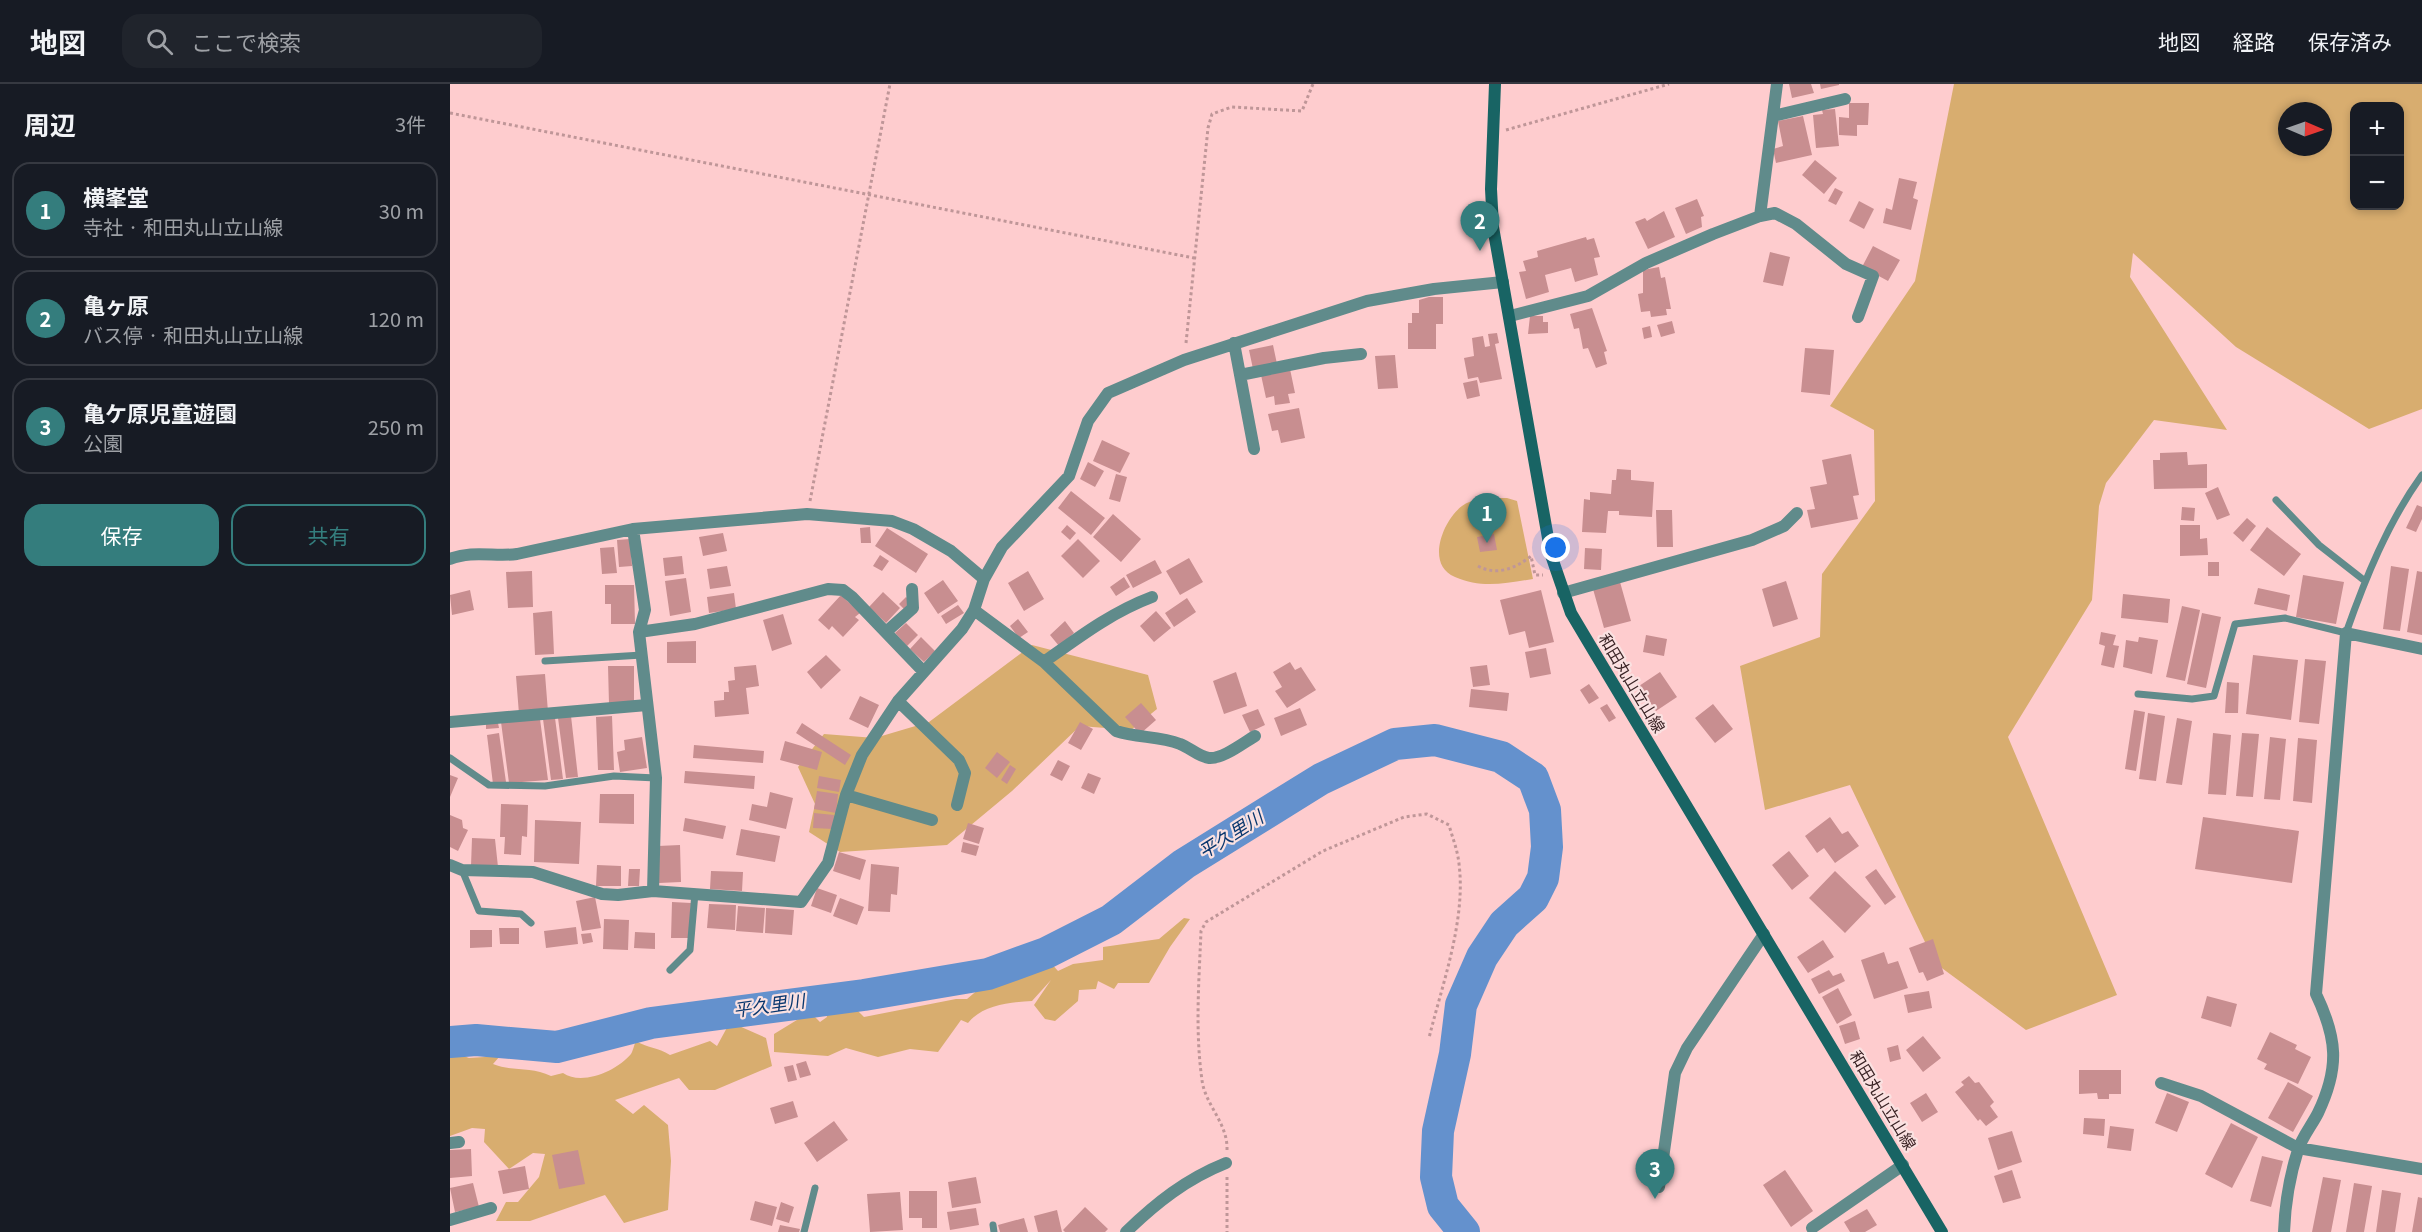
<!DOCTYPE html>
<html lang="ja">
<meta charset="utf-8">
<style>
body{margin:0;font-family:Georgia,"Noto Sans JP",serif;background:#20242c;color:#f1f3f6}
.controls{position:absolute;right:18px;top:18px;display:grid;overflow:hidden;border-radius:12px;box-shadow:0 3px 9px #0003}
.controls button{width:54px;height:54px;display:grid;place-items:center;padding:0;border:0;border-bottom:2px solid #363941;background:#171b24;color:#f1f3f6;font:30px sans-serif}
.compass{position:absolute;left:1828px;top:18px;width:54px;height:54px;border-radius:50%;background:#171b24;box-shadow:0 3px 9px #0003;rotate:92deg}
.you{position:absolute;left:1106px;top:464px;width:21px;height:21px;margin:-15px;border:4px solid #fff;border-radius:50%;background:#1a73e8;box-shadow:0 0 0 9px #1a73e833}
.badge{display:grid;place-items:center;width:39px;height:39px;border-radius:50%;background:#347d7d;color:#fff;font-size:20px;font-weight:700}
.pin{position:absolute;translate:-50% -50px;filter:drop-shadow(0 2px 3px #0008)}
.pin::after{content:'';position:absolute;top:32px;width:21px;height:18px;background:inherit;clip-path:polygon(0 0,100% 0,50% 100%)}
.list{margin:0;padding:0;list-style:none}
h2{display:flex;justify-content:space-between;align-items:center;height:78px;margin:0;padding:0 24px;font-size:26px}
h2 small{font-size:20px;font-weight:400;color:#9ea1a6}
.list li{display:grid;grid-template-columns:39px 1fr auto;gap:18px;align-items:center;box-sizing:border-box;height:96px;margin:0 12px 12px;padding:0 12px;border:2px solid #363941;border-radius:18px}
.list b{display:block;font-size:22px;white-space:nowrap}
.list p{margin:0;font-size:20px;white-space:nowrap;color:#9ea1a6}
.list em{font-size:20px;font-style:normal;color:#9ea1a6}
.actions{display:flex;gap:12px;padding:18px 24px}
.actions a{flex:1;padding:14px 0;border:2px solid #347d7d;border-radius:18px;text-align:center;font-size:21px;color:#347d7d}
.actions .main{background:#347d7d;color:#fff}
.icon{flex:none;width:33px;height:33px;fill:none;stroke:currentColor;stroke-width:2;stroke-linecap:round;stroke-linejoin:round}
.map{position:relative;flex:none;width:1972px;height:1148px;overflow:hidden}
header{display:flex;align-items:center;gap:36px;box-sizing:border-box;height:84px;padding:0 30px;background:#171b24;border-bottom:2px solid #363941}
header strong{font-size:28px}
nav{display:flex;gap:33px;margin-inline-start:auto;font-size:21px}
.search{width:420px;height:54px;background:#20242c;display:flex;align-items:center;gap:15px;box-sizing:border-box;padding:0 21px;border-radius:18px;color:#9ea1a6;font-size:22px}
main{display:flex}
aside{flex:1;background:#171b24}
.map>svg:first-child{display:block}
.green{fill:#d8ad6f;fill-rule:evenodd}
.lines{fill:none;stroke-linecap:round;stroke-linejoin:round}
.river{stroke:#6491cd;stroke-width:32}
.building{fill:#c88e90}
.path{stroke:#bf9698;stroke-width:3;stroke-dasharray:3 3;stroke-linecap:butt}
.service{stroke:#608b8b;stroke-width:7}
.minor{stroke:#608b8b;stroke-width:12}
.secondary{stroke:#186464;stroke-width:12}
.labels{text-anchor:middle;stroke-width:4.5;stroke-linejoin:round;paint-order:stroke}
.street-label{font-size:16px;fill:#3a2325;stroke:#fae1e1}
.water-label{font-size:18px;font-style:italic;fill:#09376e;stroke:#fae1e1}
</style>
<header>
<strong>地図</strong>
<div class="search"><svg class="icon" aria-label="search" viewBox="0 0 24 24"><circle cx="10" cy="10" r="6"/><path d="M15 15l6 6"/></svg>ここで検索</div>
<nav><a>地図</a><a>経路</a><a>保存済み</a></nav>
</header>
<main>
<aside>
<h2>周辺<small>3件</small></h2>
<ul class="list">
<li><span class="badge">1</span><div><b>横峯堂</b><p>寺社 · 和田丸山立山線</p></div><em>30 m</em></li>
<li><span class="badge">2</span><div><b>亀ヶ原</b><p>バス停 · 和田丸山立山線</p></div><em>120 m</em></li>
<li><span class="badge">3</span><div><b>亀ケ原児童遊園</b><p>公園</p></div><em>250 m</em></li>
</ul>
<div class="actions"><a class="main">保存</a><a>共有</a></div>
</aside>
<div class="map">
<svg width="1972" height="1148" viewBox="0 0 1972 1148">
<rect width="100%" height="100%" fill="#feccce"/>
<path class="green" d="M1504,0h468v325l-53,20 -133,-82 -103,-94 -3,24 97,153 -73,-10 -48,63 -7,23 -7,94 -84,137 109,258 -91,35 -91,-67 -85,-178 -85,25 -25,-144 80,-29 2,-63 53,-73 -1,-71 -44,-24 85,-125zM1904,22h46v100h-46zM1837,27h36v36h-36z
M1057,414l10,3 16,78c-27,4 -51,10 -78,-2 -30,-12 -12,-57 7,-71 12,-9 30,-8 45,-8z
M582,561l116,30 9,34 -26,21 -51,-4 -68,65 -65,54 -107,7 -31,-20 6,-28 -17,-37 26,-33 51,4 54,-16z
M734,834l6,1 -20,28 -21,36h-31l-4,6 -16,-8 -2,8 -17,1 -1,11 -23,20 -10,-2 -11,-14 17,-25 -19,21c-22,1 -50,4 -64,22l-7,-3 -23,32 -28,-3 -32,8 -32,-9 -18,8 -54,-4v-18l36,-22 10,10 7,-5 -1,-5 28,-5 10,10 92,-18h11l25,-21 39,-14 8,2 11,-4 8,9 15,-7 30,-4v-13l56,-8z
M280,938l36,16 6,28 -57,24h-26l-10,-12 -64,22 18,14 11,-9 24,20 3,36 -3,49 -44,13 -19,-28 -75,26h-34l10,-19h12l21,-25 6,-23 -12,-1 -24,16 -25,-27 1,-13 -13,-1 -22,8v-85l19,7 31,-2 -7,8c19,8 38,2 58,12l12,-3c19,13 54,-2 68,-19 2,-3 3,-9 5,-13 11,7 22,6 34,14l40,-14 7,5z"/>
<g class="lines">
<path class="river" d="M0,958l26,-2 81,7 94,-24 213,-28 124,-21 58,-21 65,-33 73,-56 137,-85 74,-35 40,-4 66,17 32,21 12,32 2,37 -4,31 -10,20 -29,26 -22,33 -21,48 -6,49 -17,77 -2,46 7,29 21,26"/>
</g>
<path class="building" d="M1339,0h22l3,9 -22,5z
M1370,0h19v1l-18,4z
M1399,19h20l-1,22h-11v11l-18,-1v-18l10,1z
M1385,25l4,37 -23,2 -3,-33 10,-1 -1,-4z
M1353,32l9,39 -36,8 -3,-14 10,-3 -5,-25z
M1365,76l22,18 -13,16 -22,-19z
M1449,94l18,4 -4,16 5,2 -7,30 -28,-7 3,-15 6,2z
M1385,104l8,4 -7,13 -8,-4z
M1247,115l7,17 -3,1 1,10 -16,7 -11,-26z
M1409,117l15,8 -10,20 -15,-8z
M1214,127l11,26 -27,12 -13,-27 10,-4 2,3z
M1136,153l1,3 7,-2 6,19 -6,1 4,17 -23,7 -4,-14 -26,7 4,17 -23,7 -7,-27 7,-1 -3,-10 15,-4 -1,-6z
M1423,162l27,14 -12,21 -26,-14z
M1320,168l20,5 -7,29 -20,-4z
M1209,183l2,11 4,-1 6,32h-5l1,6 -16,2 -1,-6 -9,1 -3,-18 5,-1v-23z
M979,213h14v27h-7v25h-28v-26h4v-10h7v-13z
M1142,224l15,43 -3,1 3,12 -11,4 -8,-20 -5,1 -4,-21 -5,1 -4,-15z
M1080,232h13v6h5v11l-20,1z
M1222,237l3,12 -14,4 -4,-12z
M1200,242l2,11 -8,2 -2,-11z
M1047,249l2,10 -4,1 7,35 -22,4 -2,-6 -10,2 -4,-21 10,-2 -2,-18 11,-2 2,11 5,-1 -2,-12z
M823,261l4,19 -24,5 -4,-19z
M1355,264l29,2 -4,45 -29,-3z
M945,271l3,33 -20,1 -3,-33z
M840,285l5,24 -7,1 2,9 -15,2 -1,-9 -8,2 -5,-23z
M1027,296l3,16 -13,3 -4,-16z
M849,324l6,30 -24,5 -3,-13 -6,1 -4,-17z
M652,356l28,13 -10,20 -27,-12z
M1737,368l1,13 19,-1v24l-53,1 -1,-29h7v-7z
M1401,370l8,41 -6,1 5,23 -47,9 -4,-18 8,-1 -5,-22 17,-3 -5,-24z
M638,378l16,9 -9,16 -15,-8z
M1167,385l14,1v10l23,2 -2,35 -33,-2v-4h-11l-2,22 -24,-1 2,-33 6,1v-8l21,2 1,-14h4z
M666,390l11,3 -7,25 -11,-3z
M1768,403l12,28 -13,5 -12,-27z
M621,407l34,27 -14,17 -33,-27z
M1967,421l5,2v12l-6,13 -10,-4z
M1732,423l13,1 -1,13 -13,-1z
M1206,426h16l1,37h-16z
M663,430l28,25 -20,23 -28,-25z
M1797,434l9,8 -13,16 -10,-9z
M617,441l9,8 -6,7 -9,-8z
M1730,441h20v14l7,-1 1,17 -28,1z
M420,443l1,16h-10l-1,-15z
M1817,443l34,27 -17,22 -34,-26z
M437,444l41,26 -12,19 -41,-27z
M273,449l4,18 -24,5 -4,-19z
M1044,450l3,16 -17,2 -3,-15z
M180,455l2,27 -13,1 -2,-27z
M628,455l22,22 -17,17 -22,-22z
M164,463l3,26 -15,1 -2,-26z
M1135,464l17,1 -1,21 -17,-1z
M430,471l9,6 -7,10 -9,-5z
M232,472l2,18 -19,2 -2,-18z
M739,474l14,24 -23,13 -14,-24z
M705,476l7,13 -29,15 -7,-13z
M1758,478h11v14h-11z
M277,482l4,20 -21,3 -3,-20z
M1941,482l18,3 -9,62 -17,-2z
M82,487l1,36 -25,1 -2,-36z
M578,487l16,28 -20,12 -16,-28z
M1967,487l5,1v63l-15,-3z
M1853,491l41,7 -8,42 -40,-7z
M674,493l6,10 -14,9 -6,-9z
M236,494l5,34 -21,4 -5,-35z
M493,496l15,21 -20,13 -14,-21z
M1336,497l12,38 -25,8 -11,-38z
M1170,498l11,39 -27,7 -11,-39z
M155,501h29l1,39h-24v-20h-6z
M1808,504l32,7 -3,16 -33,-7z
M20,506l4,20 -22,5 -2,-20z
M1091,506l13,52 -25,6 -4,-17 -16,4 -9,-35z
M433,508l17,16 -14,15 -17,-16z
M284,509l2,16 -27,4 -2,-16z
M1673,510l47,5 -2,24 -47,-5z
M391,511l19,18 -5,4 4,3 -16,17 -11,-11 -3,4 -11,-10z
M456,513l5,5 -7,7 -5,-5z
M737,514l9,14 -22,15 -9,-14z
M508,521l6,8 -18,11 -5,-8z
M1732,522l18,4 -15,71 -19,-4z
M102,527l2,43 -19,1 -2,-42z
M706,527l15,17 -17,14 -14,-16z
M1752,529l19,4 -15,71 -19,-4z
M333,530l9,30 -20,7 -9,-31z
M568,535l10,13 -9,6 -9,-12z
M615,537l9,12 -15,13 -9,-11z
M456,539l12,12 -11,11 -12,-13z
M1651,548l15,3 -3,10 6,1 -5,22 -13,-3 4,-19 -6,-2z
M1196,551l21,4 -3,17 -21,-4z
M471,553l14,14 -11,11 -14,-13z
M1689,553l19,3 -6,34 -29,-7 3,-27 12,2z
M246,557v22h-29v-21z
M1096,564l5,26 -21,4 -5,-26z
M376,571l15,15 -20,19 -14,-17z
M1803,571l45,5 -7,60 -45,-6z
M1855,575l21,2 -7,63 -20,-2z
M840,578l5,8 6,-3 15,23 -29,18 -12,-17 7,-4 -9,-15z
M306,581l3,21 -13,2 3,26 -34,3 -1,-16 10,-1v-8h5l-1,-11 7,-1 -1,-13z
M1037,581l3,20 -17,2 -3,-20z
M158,582h26v38h-25z
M786,588l11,34 -23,8 -11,-33z
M1210,588l17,25 -21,14 -17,-25z
M95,590l3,38 -29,2 -3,-38z
M1777,598l12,1 -1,30h-13z
M1139,600l10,14 -10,6 -9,-14z
M1021,605l38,4 -2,18 -38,-4z
M410,612l19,9 -11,23 -19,-9z
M691,619l15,17 -16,14 -15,-17z
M1157,620l9,14 -7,4 -9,-14z
M1263,620l20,25 -18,14 -20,-25z
M850,624l7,17 -26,11 -7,-18z
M808,625l7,16 -15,7 -8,-17z
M1684,626l11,2 -9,59 -11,-2z
M1698,629l17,3 -9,65 -17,-2z
M121,632l7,61 -12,1 -8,-60z
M162,632l2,54h-16l-2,-53z
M105,634l8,61 -12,1 -8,-61z
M1727,634l15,3 -10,64 -16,-2z
M90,635l8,61 -39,3 -8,-61z
M630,638l13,7 -12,21 -13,-7z
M36,639h12l1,5 -13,1z
M352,639l49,32 -6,10 -49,-32z
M49,649l7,49 -13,2 -6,-49z
M1763,649l18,2 -5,60 -18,-1z
M1792,649l17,1 -6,63 -17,-1z
M192,653l5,31 -27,4 -3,-20 8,-2 -1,-10z
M1820,653l16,2 -6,61 -16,-1z
M1848,654l19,2 -5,63 -19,-2z
M335,657l37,11 -5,18 -37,-10z
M244,661l70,6 -1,12 -70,-5z
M547,668l13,10 -13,16 -12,-10z
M608,676l12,6 -8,15 -12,-6z
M560,681l6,4 -9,15 -6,-4z
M235,687l70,5 -1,13 -70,-6z
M638,689l13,5 -7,16 -13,-6z
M0,691l8,3 -8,19z
M369,692l22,4 -2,12 -22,-4z
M367,707l21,3 -2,19 -22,-4z
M320,708l23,6 -7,31 -37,-9 3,-16 15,3z
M150,710h34v30l-35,-1z
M51,720l27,1 -1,32 -5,-1 -1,19 -17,-1 1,-17h-5z
M364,729l20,2 -1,14 -20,-1z
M0,731l12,5 1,8 5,2 -10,21 -8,-4z
M1380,733l12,17 6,-3 11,15 -24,17 -11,-15 -7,5 -12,-17z
M1753,733l96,14 -7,52 -97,-14z
M235,734l41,8 -3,13 -40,-8z
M85,736l46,2 -2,42 -45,-2z
M518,739l16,5 -5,16 -16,-5z
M291,745l39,7 -5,26 -39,-7z
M22,754l23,1 3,28 -27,-1z
M513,758l16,4 -3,10 -15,-4z
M230,761l1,37 -22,1 -1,-37z
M1339,767l20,25 -17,14 -20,-25z
M389,768l27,8 -6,20 -27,-9z
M421,780l28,3 -2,28 -6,-1 -1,18 -22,-1z
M147,781l24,1v20h-25z
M179,785h11l-1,17h-11z
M1426,785l20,28 -11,8 -20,-28z
M261,787l32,1 -1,19 -32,-2z
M1385,787l36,35 -26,27 -36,-35z
M367,804l20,7 -6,18 -20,-7z
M145,813l6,31 -19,3 -6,-30z
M390,814l24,9 -7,18 -24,-9z
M222,818l19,1 -2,35h-18z
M259,820l27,1 -1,25 -28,-2z
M288,822l27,2 -2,25 -27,-2z
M316,824l28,2 -2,25 -27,-2z
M154,835l25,1 -1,30 -25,-1z
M126,843l2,17 -32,4 -2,-17z
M49,844h20v16h-19z
M20,846h22v17l-22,1z
M185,848l20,1v16l-21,-1z
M141,849l2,9 -10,2 -2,-10z
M1483,855l11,35 -17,7 -4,-9 -4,1 -10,-25z
M1373,856l11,17 -26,16 -11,-16z
M1434,868l4,12 10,-3 10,27 -34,11 -13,-39z
M1379,886l4,6 8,-3 4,8 -26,13 -8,-15z
M1388,904l14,27 -15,9 -15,-27z
M1479,907l3,17 -24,5 -4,-18z
M1757,912l30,8 -6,23 -30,-9z
M1405,937l5,18 -15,5 -6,-18z
M1820,948l27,13 -2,4 16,8 -13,27 -34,-15 3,-5 -10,-5z
M1473,952l18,22 -18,14 -17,-22z
M1448,961l3,14 -11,3 -3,-14z
M356,977l5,14 -11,3 -4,-14z
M343,981l4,15 -9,2 -4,-15z
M1629,986h42v24h-12v5h-11l-1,-6 -18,1z
M1519,992l6,7 4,-1 15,20 -4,4 8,11 -12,9 -6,-7 -2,2 -23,-29 9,-7 -3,-3z
M1838,998l25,14 -20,36 -25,-14z
M1476,1009l12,19 -16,10 -12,-19z
M1717,1009l22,9 -12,30 -22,-9z
M343,1017l5,16 -23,7 -5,-16z
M1634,1034l21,1 -1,17 -21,-2z
M384,1037l14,19 -31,22 -13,-19z
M1781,1039l27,14 -26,51 -27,-14z
M1660,1042l24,3 -3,22 -24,-3z
M1562,1047l10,31 -24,8 -10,-32z
M21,1065l1,27 -22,2v-28z
M128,1066l7,34 -26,5 -7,-34z
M1812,1072l21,5 -12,46 -21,-6z
M75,1082l4,23 -26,5 -5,-23z
M1335,1086l28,41 -22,16 -28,-42z
M1562,1086l9,28 -18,5 -9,-27z
M526,1093l5,26 -29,5 -4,-26z
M1873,1093l18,3 -10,52h-19z
M23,1099l6,24 -24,5 -5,-24z
M1904,1099l18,3 -8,46h-18z
M1932,1106l19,3 -6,39h-19z
M459,1107h28v37h-15v-10h-13z
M450,1108l3,38 -33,2 -3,-38z
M1968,1113l4,1v34h-10z
M305,1117l22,6 -5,19 -22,-6z
M331,1118l13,5 -5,16 -13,-4z
M635,1123l23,22 -3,3h-40l-2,-2z
M526,1124l3,17 -29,5 -3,-18z
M1417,1125l10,16 -12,7h-15l-6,-10z
M607,1126l5,22h-24l-4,-16z
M574,1134l4,14h-28l-2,-7z
M330,1141l20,4 -1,3h-21z"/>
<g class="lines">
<path class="path" d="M0,29l744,145
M1056,46l163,-46
M736,259l22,-215 4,-14 20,-7 70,4 11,-27
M360,417l80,-417
M1028,482c18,10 37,3 53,-10l4,19h8
M777,1066c1,-27 -22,-45 -25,-70 -7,-49 -3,-99 -1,-149l5,-9 117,-71 81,-34 23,-3 22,11c3,11 7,21 9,32 10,58 -15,124 -29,181
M777,1093v55"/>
<path class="service" d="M1826,416l43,45 46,36
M95,577l97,-6
M1688,610l54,5 22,-3 21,-72 50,-6 61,15c19,-54 42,-111 76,-158
M0,674l39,27 56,1 69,-10 42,2
M12,786l17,41 42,3 10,9
M220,886l20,-20 5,-57
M543,1141l1,7
M354,1148l11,-44"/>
<path class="minor" d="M1323,32l72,-17
M1310,132l17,-132
M1060,232l78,-20 58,-33 67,-29 47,-18 15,-3 21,11 50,40 27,12 -15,41
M784,259l20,106
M790,291l84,-17 37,-4
M183,445l12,81 -6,22 17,146 -3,113
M0,475c22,-9 45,-2 67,-5l116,-25 174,-15 85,7 21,8 38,22 33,28
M1113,509l189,-53 32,-14 13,-13
M524,526l70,52 72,69c21,7 43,5 64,13 9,3 19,13 29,14 14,1 34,-15 46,-22
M189,548l56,-8 133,-35 15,1 9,7 71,74
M436,548l27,-24 -1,-19
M594,578c35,-25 68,-50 108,-65
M448,617l61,59 6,13 -8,32
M0,638l197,-17
M396,711l86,25
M0,781l12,5 71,2 69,22 16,1 35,-4 148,11 27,-39 18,-68 16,-40 36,-54 64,-72 12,-19 10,-31 18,-32 67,-71 19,-55 20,-28 76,-33 183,-59 67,-12 69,-7
M1711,999l40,13 97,52 124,21
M0,1059l9,-1
M1209,1103l16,-114 12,-25 77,-114
M0,1136l41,-12
M1362,1144l91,-63
M676,1148c30,-29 60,-53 100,-69
M1834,1148c1,-27 6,-57 14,-82 4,-13 14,-25 20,-37 22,-46 19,-75 -2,-119l30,-361 76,16"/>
<path class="secondary" d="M1045,0l-4,105 2,38 58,328 20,58 19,32 352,587"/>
</g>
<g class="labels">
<g class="street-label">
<text transform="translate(1182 599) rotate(59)" y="6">和田丸山立山線</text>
<text transform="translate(1433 1016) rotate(59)" y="6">和田丸山立山線</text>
</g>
<g class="water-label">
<text transform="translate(781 751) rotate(-32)" y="6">平久里川</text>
<text transform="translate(319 922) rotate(-8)" y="6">平久里川</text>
</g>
</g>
</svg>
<div class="controls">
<button>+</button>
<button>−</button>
</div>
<svg class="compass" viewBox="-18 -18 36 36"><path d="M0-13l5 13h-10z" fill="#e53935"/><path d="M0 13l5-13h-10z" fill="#9ea1a6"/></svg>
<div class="you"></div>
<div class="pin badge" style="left:1037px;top:459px">1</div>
<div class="pin badge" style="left:1030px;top:167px">2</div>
<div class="pin badge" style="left:1205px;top:1115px">3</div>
</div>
</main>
